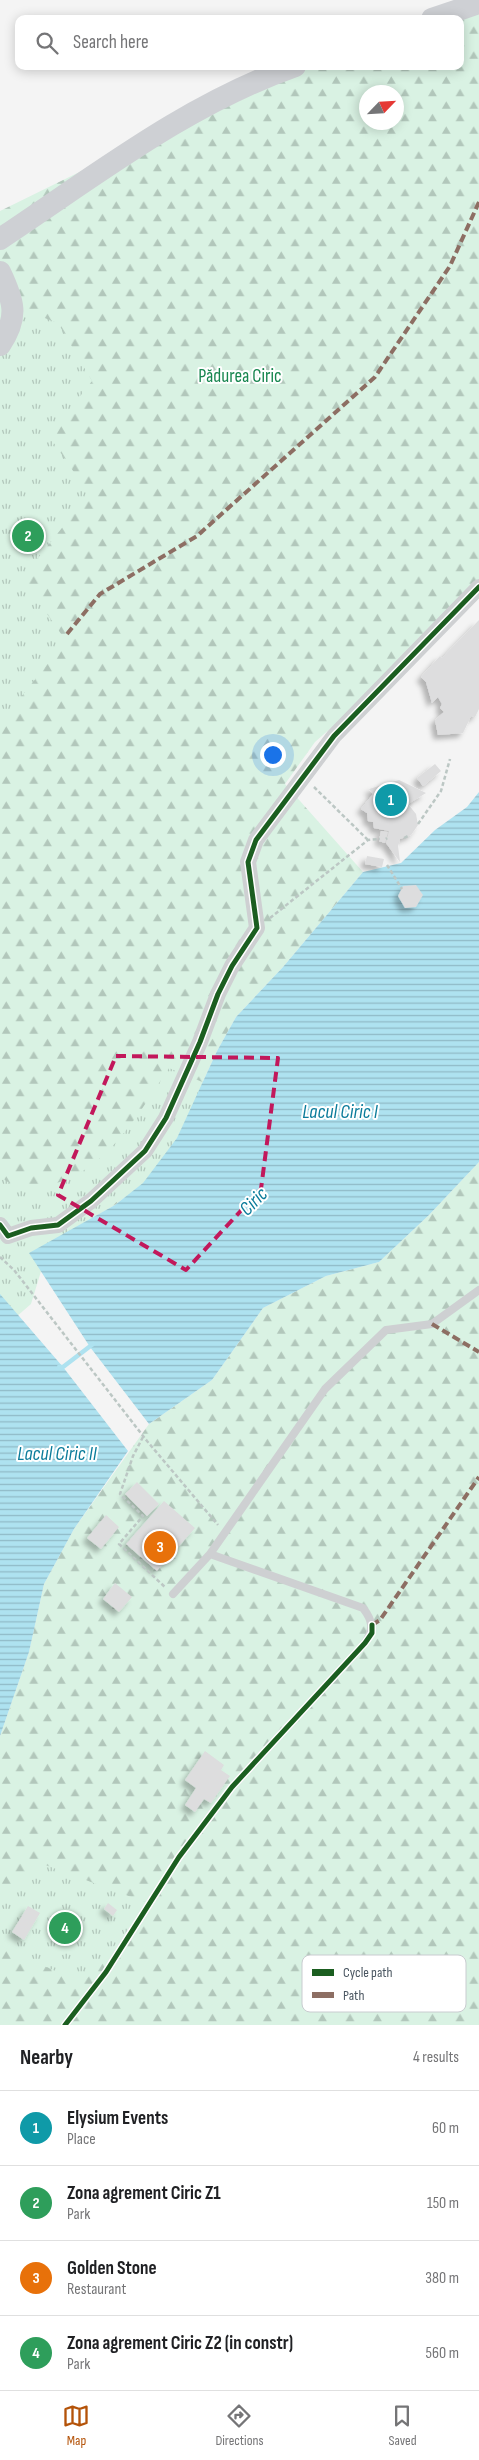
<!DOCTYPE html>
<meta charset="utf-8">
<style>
body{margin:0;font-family:"Sofia Sans Condensed",sans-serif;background:#f6f6f6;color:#202124}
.compass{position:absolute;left:359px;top:85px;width:45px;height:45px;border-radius:50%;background:#fff;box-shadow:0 2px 12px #0003;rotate:65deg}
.you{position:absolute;left:272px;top:754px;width:18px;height:18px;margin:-12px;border:4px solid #fff;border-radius:50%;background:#1a73e8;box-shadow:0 0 0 8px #1a73e833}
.badge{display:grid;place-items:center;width:32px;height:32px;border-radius:50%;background:#b45309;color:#fff;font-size:16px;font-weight:700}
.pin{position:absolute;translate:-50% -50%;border:2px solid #fff;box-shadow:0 1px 5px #0006}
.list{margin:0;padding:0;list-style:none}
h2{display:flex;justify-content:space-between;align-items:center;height:65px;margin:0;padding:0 20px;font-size:21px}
h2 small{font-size:16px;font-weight:400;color:#757577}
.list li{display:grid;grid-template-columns:32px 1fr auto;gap:15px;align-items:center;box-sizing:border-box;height:75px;padding:0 20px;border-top:1px solid #e0e0e0}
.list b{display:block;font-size:19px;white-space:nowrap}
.list p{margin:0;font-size:16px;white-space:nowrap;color:#757577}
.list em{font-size:16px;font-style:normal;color:#757577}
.icon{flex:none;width:28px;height:28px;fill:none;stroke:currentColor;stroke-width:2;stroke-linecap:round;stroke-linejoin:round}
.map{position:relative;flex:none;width:479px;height:2025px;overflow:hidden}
.search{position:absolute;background:#fff;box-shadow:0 2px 12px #0003;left:15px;right:15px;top:15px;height:55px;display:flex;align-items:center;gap:12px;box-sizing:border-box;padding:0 18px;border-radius:10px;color:#757577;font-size:19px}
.sheet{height:365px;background:#fff}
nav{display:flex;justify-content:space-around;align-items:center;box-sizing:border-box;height:70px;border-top:1px solid #e0e0e0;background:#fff;font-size:14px;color:#757577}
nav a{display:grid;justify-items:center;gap:2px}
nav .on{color:#b45309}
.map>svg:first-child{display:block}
.forest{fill:url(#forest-firs);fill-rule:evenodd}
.park{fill:url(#park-tufts)}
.water{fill:url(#water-rules)}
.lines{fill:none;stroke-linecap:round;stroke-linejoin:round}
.stream{stroke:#aee2f0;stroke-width:4.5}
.building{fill:#ddddde;filter:url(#shadow)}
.path{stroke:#bcc7c4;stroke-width:2.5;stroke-dasharray:4 2.5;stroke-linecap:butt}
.lane{stroke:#ced0d2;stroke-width:8}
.street{stroke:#ced0d2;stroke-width:16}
.secondary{stroke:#ced0d4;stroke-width:22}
.quiet{stroke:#8d6e63;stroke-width:4;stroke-dasharray:8 4;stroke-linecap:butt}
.cycleway-casing{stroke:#fff;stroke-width:8}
.cycleway{stroke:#1b5e20;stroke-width:5}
.marked{fill:none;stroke:#c2185b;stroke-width:4;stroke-dasharray:10 6;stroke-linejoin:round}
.labels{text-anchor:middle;stroke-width:4;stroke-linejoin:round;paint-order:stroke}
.park-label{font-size:19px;fill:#17864f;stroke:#fff}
.water-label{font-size:20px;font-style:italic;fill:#0c7c9b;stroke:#fff}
.key{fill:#fff;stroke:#c9ccd0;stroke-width:1}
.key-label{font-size:14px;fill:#4a5661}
</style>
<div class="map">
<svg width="479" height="2025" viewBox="0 0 479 2025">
<defs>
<pattern id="forest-firs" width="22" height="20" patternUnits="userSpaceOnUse" patternTransform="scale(1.25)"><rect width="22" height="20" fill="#d9f2e3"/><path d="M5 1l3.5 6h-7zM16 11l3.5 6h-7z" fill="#b2c7bb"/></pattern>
<pattern id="park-tufts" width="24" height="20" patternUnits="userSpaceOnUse" patternTransform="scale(1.25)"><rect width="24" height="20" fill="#d9f2e3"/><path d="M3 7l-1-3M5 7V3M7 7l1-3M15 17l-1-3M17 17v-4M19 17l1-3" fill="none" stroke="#b2c7bb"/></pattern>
<pattern id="water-rules" width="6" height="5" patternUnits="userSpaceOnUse" patternTransform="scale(1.25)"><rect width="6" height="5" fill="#aee2f0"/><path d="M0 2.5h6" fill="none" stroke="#90bac6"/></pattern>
<filter id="shadow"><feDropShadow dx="-4.5" dy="4.5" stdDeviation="2.5" flood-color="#0004"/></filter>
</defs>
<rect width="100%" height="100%" fill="#f4f4f4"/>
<path class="forest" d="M479,2v596l-164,144 -30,42 78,88 -80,95 -47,50 -19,34 -40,87 -34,45 -28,22 -115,66v-1060l295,-145h165v-47zM366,92h30v30h-30z
M479,1162v863h-479v-289l29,-84 15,-68 30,-55 75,-105 63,-44 51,-72 63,-32 53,-14 50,-47z"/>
<path class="park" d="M0,297l26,14 32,12 34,58 -43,55 40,58 -67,84 44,63 -66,82z
M169,1068l38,16 -13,31 -44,67 -100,60 -19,62 -31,27v-156c8,11 25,13 38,12 64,-7 99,-71 131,-119z
M32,1860l118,44 -67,79 -83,-36v-38z"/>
<path class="water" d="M479,792v370l-50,53 -50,47 -53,14 -63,32 -51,72 -63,44 -59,-77 -61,-94 86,-48 28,-22 34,-45 40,-87 19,-34 47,-50 80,-95 38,-9 34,-33 32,-23z
M0,1294l63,73 65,84 -54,78 -30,55 -15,68 -29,84z"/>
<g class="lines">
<path class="stream" d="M59,1367h4l30,-23"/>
</g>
<path class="building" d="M479,620v89l-4,8 -4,-1 -8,17 -25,2 -3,-15 9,-8 -4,-4 2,-4 -4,-7 -6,6 -6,-21 -5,-5 19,-21 2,2z
M435,764l6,7 -18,15 -6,-8z
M399,780l27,13 -18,11 8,10 2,11 -7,10 -11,4 -2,7 2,16 -14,-19 3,-12 -15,-3 -1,-6 -5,-1 -1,-8 -6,-4 12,-15 -4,-5z
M381,831l7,1 -3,11 -6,-2z
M367,856l17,3 -2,8 -17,-3z
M416,885l7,10 -7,12 -11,1 -7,-12 5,-10z
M137,1482l22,22 -12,12 -22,-22z
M164,1501l31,27 -38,43 -31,-27z
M106,1515l13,12 -18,22 -14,-11z
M115,1583l17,14 -13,15 -16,-13z
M205,1751l19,14 -3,5 9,6 -19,27 -7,-4 -9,13 -10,-7 11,-17 -11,-8z
M108,1903l9,7 -4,6 -9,-7z
M28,1906l12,7 -16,27 -12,-8z"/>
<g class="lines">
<path class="path" d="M314,787l54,53
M418,824l23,-33 9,-32
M404,838l4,-2
M386,839l1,-1
M387,865l15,24
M270,918l98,-78 12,-1
M0,1257l14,13 133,171 71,84
M143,1437l-10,19 -13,38 23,22 -24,28 47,44"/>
<path class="lane" d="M210,1554l115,-165 61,-59 46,-6 47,-34
M65,2025l41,-53 73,-115 53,-70 133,-144c9,-14 8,-22 -2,-35l-153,-54 -37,40"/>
<path class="street" d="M0,1225l8,11 23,-8 27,-3 33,-24 54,-50 21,-33 34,-76 18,-48 14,-28 25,-38 -9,-66 8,-22 78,-104 145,-149"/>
<path class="secondary" d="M432,19l47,-16
M0,239c95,-63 187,-135 295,-173
M0,272c14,29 19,45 0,73"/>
<path class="quiet" d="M67,634l33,-40 97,-58 178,-159 75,-111 29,-64
M432,1324l47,28
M372,1625l8,-5 99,-143"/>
<g class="cycleway-casing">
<path id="cycleway" d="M0,1225l8,11 23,-8 27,-3 33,-24 54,-50 21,-33 34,-76 18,-48 14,-28 25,-38 -9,-66 8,-22 78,-104 145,-149
M65,2025l41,-53 73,-115 53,-70 133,-144 7,-10v-8"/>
</g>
<use href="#cycleway" class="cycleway"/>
</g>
<path class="marked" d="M116,1056l162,2 -17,131 -75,81 -128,-75z"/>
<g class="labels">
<g class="park-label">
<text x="240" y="382">Pădurea Ciric</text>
</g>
<g class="water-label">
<text x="340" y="1118">Lacul Ciric I</text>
<text transform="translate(253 1201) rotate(-45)" y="7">Ciric</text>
<text x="57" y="1460">Lacul Ciric II</text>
</g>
</g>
<rect x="302" y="1955" width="164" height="57" rx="8" class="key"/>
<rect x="312" y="1969" width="22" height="7" fill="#1b5e20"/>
<rect x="312" y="1992" width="22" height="6" fill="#8d6e63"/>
<g class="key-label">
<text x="343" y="1977">Cycle path</text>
<text x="343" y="2000">Path</text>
</g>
</svg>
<svg class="compass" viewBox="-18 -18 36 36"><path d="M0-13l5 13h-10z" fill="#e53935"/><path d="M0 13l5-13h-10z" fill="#757577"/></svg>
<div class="you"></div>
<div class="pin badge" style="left:391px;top:800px;background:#0f9aa8">1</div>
<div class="pin badge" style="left:28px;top:536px;background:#2e9e5b">2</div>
<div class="pin badge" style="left:160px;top:1547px;background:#e8710a">3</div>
<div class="pin badge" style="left:65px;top:1928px;background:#2e9e5b">4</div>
<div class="search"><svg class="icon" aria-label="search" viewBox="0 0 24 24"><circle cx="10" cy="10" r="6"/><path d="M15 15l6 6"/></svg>Search here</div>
</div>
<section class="sheet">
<h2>Nearby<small>4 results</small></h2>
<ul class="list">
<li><span class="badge" style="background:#0f9aa8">1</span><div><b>Elysium Events</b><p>Place</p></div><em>60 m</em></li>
<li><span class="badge" style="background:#2e9e5b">2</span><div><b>Zona agrement Ciric Z1</b><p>Park</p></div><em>150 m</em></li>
<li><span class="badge" style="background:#e8710a">3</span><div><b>Golden Stone</b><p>Restaurant</p></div><em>380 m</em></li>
<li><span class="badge" style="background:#2e9e5b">4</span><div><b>Zona agrement Ciric Z2 (in constr)</b><p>Park</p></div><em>560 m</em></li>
</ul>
</section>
<nav>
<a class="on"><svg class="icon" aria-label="map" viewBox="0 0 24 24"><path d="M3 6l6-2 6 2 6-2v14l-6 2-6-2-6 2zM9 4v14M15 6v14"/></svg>Map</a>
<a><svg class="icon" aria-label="directions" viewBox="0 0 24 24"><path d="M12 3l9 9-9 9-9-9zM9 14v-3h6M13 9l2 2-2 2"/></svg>Directions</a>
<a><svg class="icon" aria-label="saved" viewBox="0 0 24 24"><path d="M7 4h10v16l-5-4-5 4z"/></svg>Saved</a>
</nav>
